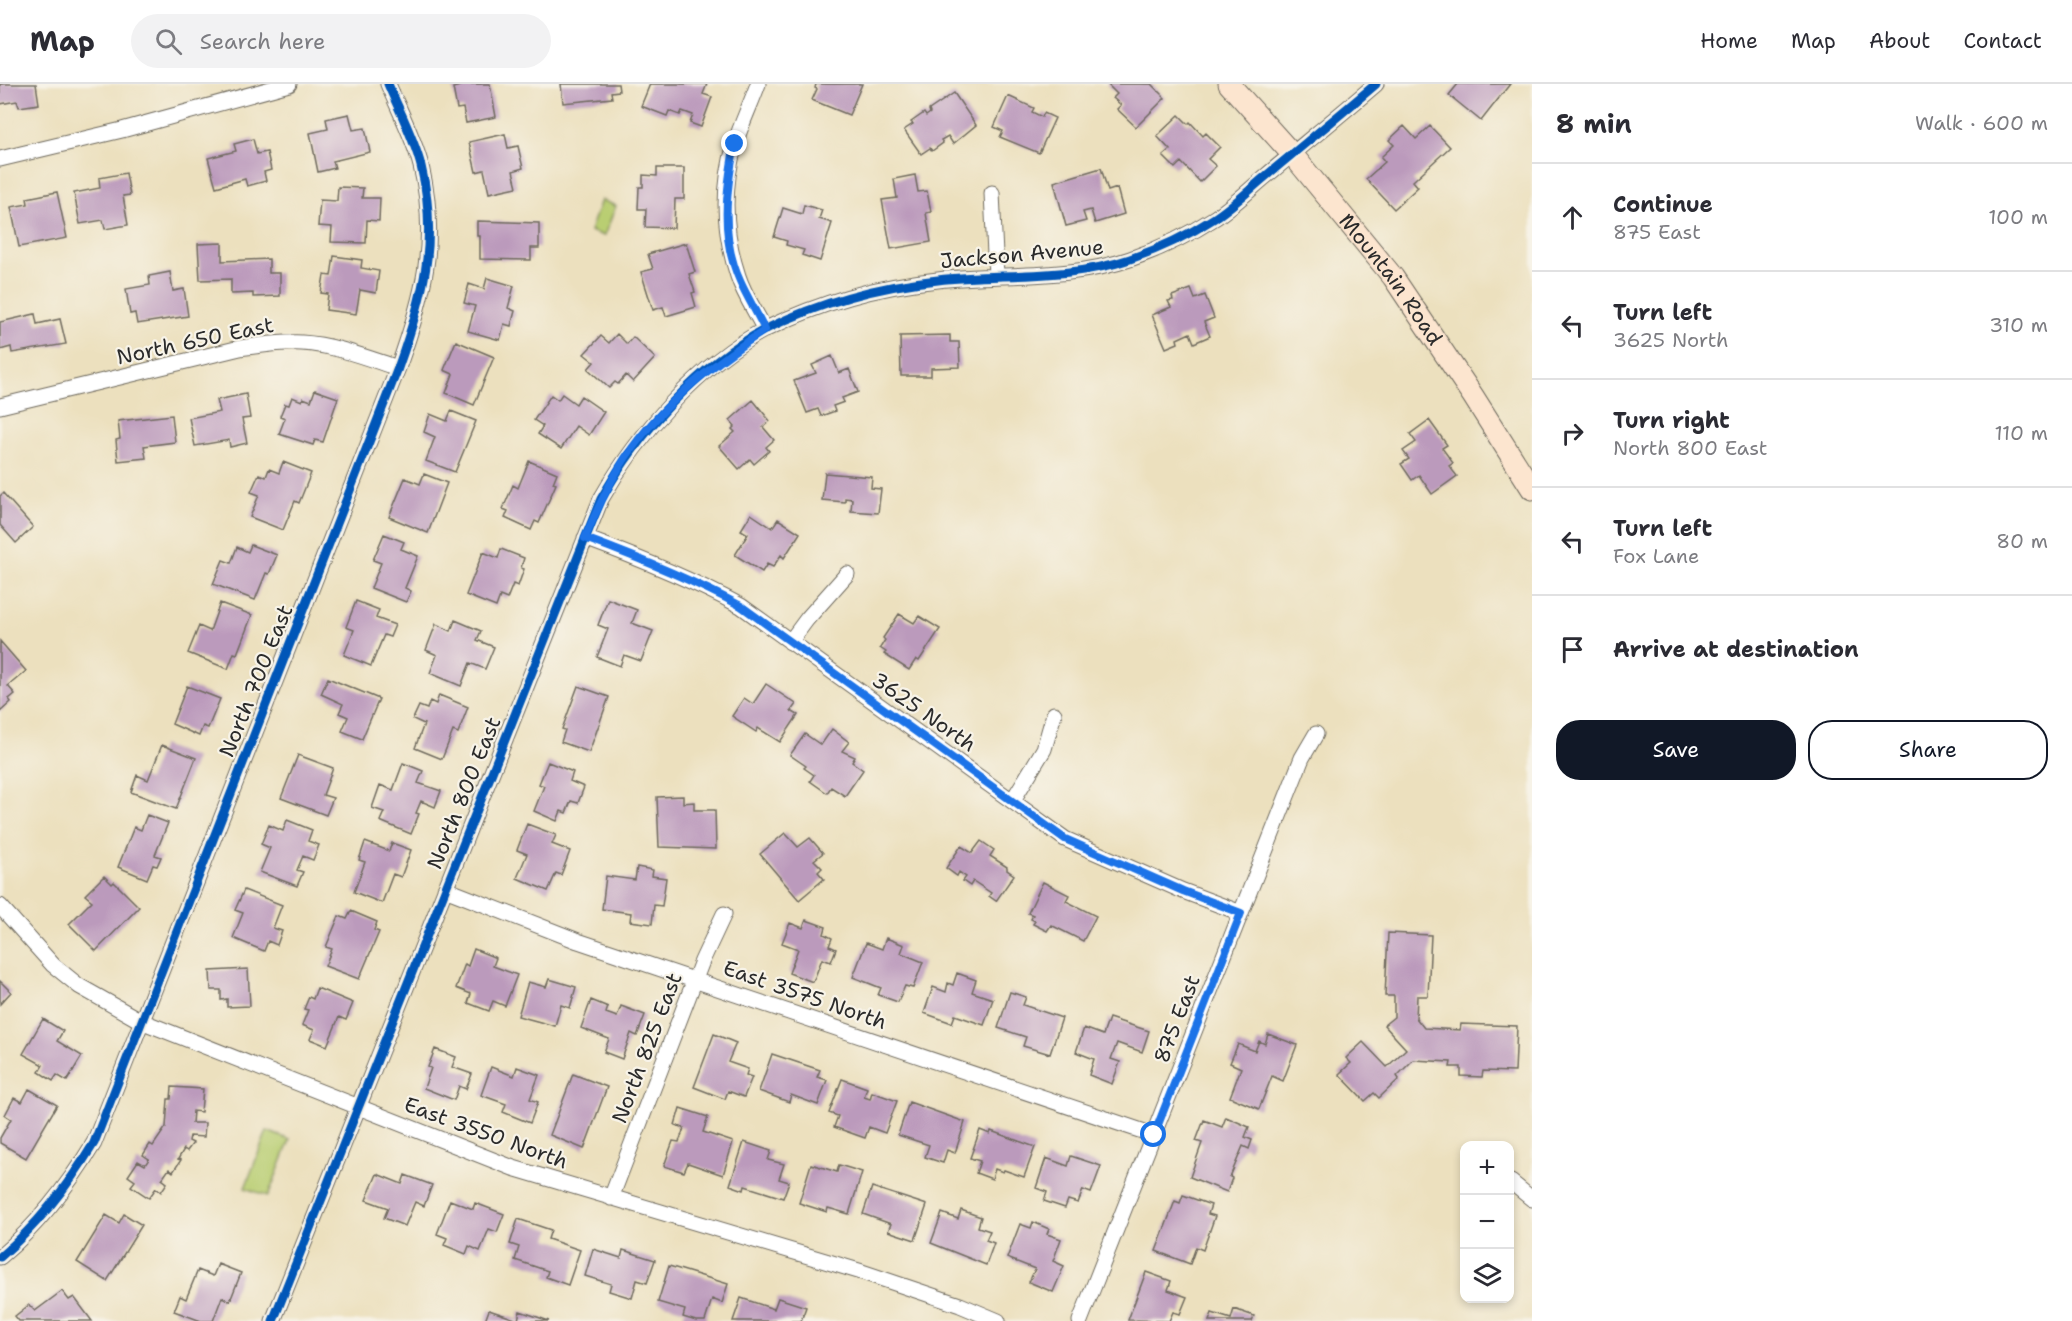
<!DOCTYPE html>
<meta charset="utf-8">
<style>
body{margin:0;font-family:"Shantell Sans",sans-serif;background:#f2f2f3;color:#2b2b33}
.controls{position:absolute;right:18px;bottom:18px;display:grid;overflow:hidden;border-radius:12px;box-shadow:0 3px 9px #0003}
.controls button{width:54px;height:54px;display:grid;place-items:center;padding:0;border:0;border-bottom:2px solid #e1e1e2;background:#fff;color:#2b2b33;font:30px sans-serif}
.stop{position:absolute;width:18px;height:18px;margin:-14px;border:4px solid #1a73e8;border-radius:50%;background:#fff}
.stop.end{background:#1a73e8;border-color:#fff;box-shadow:0 2px 6px #0008}
.list{margin:0;padding:0;list-style:none}
h2{display:flex;justify-content:space-between;align-items:center;height:78px;margin:0;padding:0 24px;font-size:26px}
h2 small{font-size:20px;font-weight:400;color:#7c7c81}
.list li{display:grid;grid-template-columns:39px 1fr auto;gap:18px;align-items:center;box-sizing:border-box;height:108px;padding:0 24px;border-top:2px solid #e1e1e2}
.list b{display:block;font-size:22px;white-space:nowrap}
.list p{margin:0;font-size:20px;white-space:nowrap;color:#7c7c81}
.list em{font-size:20px;font-style:normal;color:#7c7c81}
.actions{display:flex;gap:12px;padding:18px 24px}
.actions a{flex:1;padding:14px 0;border:2px solid #111827;border-radius:24px;text-align:center;font-size:21px;color:#111827}
.actions .main{background:#111827;color:#fff}
.icon{flex:none;width:33px;height:33px;fill:none;stroke:currentColor;stroke-width:2;stroke-linecap:round;stroke-linejoin:round}
.map{position:relative;flex:none;width:1532px;height:1237px;overflow:hidden}
header{display:flex;align-items:center;gap:36px;box-sizing:border-box;height:84px;padding:0 30px;background:#fff;border-bottom:2px solid #e1e1e2}
header strong{font-size:28px}
nav{display:flex;gap:33px;margin-inline-start:auto;font-size:21px}
.search{width:420px;height:54px;background:#f2f2f3;display:flex;align-items:center;gap:15px;box-sizing:border-box;padding:0 21px;border-radius:33px;color:#7c7c81;font-size:22px}
main{display:flex}
aside{flex:1;background:#fff}
.map>svg:first-child{display:block}
.green{fill:#b9ce72;stroke:#727c4e;stroke-width:1.5}
.building{fill:#bb9abc}
.lines{fill:none;stroke-linecap:round;stroke-linejoin:round}
.street-casing{stroke:#6f6a5e;stroke-width:17}
.secondary-casing{stroke:#6f6a5e;stroke-width:23}
.street{stroke:#fff;stroke-width:15}
.secondary{stroke:#fce5cf;stroke-width:21}
.cycleway-casing{stroke:#f7f3e8;stroke-width:13}
.cycleway{stroke:#0057b8;stroke-width:9}
.route{stroke:#1a73e8;stroke-width:8}
.labels{text-anchor:middle;stroke-width:4.5;stroke-linejoin:round;paint-order:stroke}
.street-label{font-size:21px;fill:#2b2b2b;stroke:#f7f3e8}
</style>
<header>
<strong>Map</strong>
<div class="search"><svg class="icon" aria-label="search" viewBox="0 0 24 24"><circle cx="10" cy="10" r="6"/><path d="M15 15l6 6"/></svg>Search here</div>
<nav><a>Home</a><a>Map</a><a>About</a><a>Contact</a></nav>
</header>
<main>
<div class="map">
<svg width="1532" height="1237" viewBox="0 0 1532 1237">
<rect width="100%" height="100%" fill="#f7f3e8"/>
<filter id="ink" filterUnits="userSpaceOnUse"><feTurbulence type="fractalNoise" baseFrequency=".0167" numOctaves="2"/><feDisplacementMap in="SourceGraphic" scale="12" xChannelSelector="R" yChannelSelector="G"/><feConvolveMatrix kernelMatrix="1 2 1 2 8 2 1 2 1" color-interpolation-filters="sRGB"/></filter>
<filter id="wash" filterUnits="userSpaceOnUse"><feTurbulence type="fractalNoise" baseFrequency=".008" numOctaves="4" result="noise"/><feDisplacementMap in="SourceGraphic" scale="24" xChannelSelector="R" yChannelSelector="G"/><feGaussianBlur stdDeviation="1.35" result="paint"/><feColorMatrix in="noise" values="0 0 0 0 0 0 0 0 0 0 0 0 0 0 0 0 0 1.4 0 .05"/><feComposite in="paint" operator="in"/></filter>
<g filter="url(#wash)">
<rect width="100%" height="100%" fill="#ece0be"/>
<path class="green" d="M601,116l15,6 -12,30 -14,-5z
M267,1047l23,9 -22,56 -23,-8z"/>
<g id="blocks">
<path class="building" d="M0,0h36l3,20 -20,3 -2,-6 -17,3z
M466,0h24l6,33 -30,6 -3,-15 -6,1 -4,-21z
M561,0h57l1,7 -8,1 1,6 -49,5z
M650,0h57l-4,10 9,3 -11,30 -11,-4 3,-8 -11,-4 -2,4 -11,-4 -2,5 -26,-10z
M816,0h46l-13,31 -37,-15 5,-11 -2,-1z
M1107,0h44l14,14 -29,29 -19,-18 4,-4 -8,-7 4,-4z
M1458,0h52l-29,37 -32,-26z
M954,9l22,32 -23,19 -5,-8 -7,4 2,3 -11,8 -2,-3 -9,6 -17,-24 9,-6 -2,-2 13,-9 2,3 4,-3 -1,-3z
M1008,12l26,12 -2,4 10,5 2,-4 11,5 -16,35 -39,-16 3,-6 -9,-4z
M349,30l4,16 12,-2 5,24 -37,9 2,7 -17,4 -8,-39 18,-4 -2,-10z
M1179,31l9,9 2,-2 13,14 3,-3 14,14 -12,12 8,7 -16,16 -19,-20 -6,6 -12,-12 7,-6 -13,-14z
M1404,42l12,13 14,-13 20,21 -37,34 5,6 -24,22 -28,-30 19,-17 -4,-5 13,-12 -5,-5z
M505,50l3,14 10,-2 5,22 -10,3 4,16 -28,6 -5,-23 -8,2 -7,-30z
M253,55l4,15 10,-2 4,18 -7,2 2,9 -19,5 -2,-7 -29,8 -8,-29 28,-7 -2,-7z
M657,84h27v31h-9l-1,29 -29,-1 1,-18h-8l1,-22h4v-12l14,1z
M1101,84l7,23 9,-3 7,26 -29,9 -4,-13 -8,2 3,9 -20,5 -12,-44z
M126,89l4,22 -7,1 5,29 -23,4 -2,-9 -23,4 -6,-31 26,-5 -1,-10z
M915,91l3,17 9,-1 4,21 -5,1 5,29 -40,7 -9,-49 15,-2 -3,-19z
M338,103l25,1 -1,10h18l-1,23 -12,-1 -1,23 -35,-1 1,-15 -14,-1 2,-26 17,1z
M57,108l10,46 -48,9 -8,-40 17,-3 -1,-6z
M804,121l18,5 -3,9 13,4 -12,38 -18,-6 2,-5 -18,-5 1,-4 -13,-4 9,-29 19,6z
M477,137l62,2v25h-8v12l-51,-1v-23h-3z
M222,159v18l47,-2v14h11v23l-27,1v-4l-22,1v-15l-31,1 -2,-36z
M686,159l9,29 -6,2 6,18 -3,1 4,14 -30,9 -3,-9 -10,3 -12,-38 12,-3 -5,-15z
M334,172l28,4 -1,8 18,3 -3,22 -16,-3 -4,24 -30,-4 2,-16 -7,-1 3,-18 7,1z
M170,188l3,19 11,-2 4,27 -51,8 -2,-11 -5,1 -4,-25 24,-4 -1,-9z
M487,194l27,8 -6,22 7,3 -4,15 -7,-2 -4,16 -32,-9 7,-25 -11,-3 5,-19 15,5z
M1191,205l4,10 10,-4 9,23 -10,4 6,14 -16,7 -4,-10 -13,6 1,4 -12,5 -14,-33 19,-8 -3,-6 5,-1 -1,-4z
M35,230l2,10 23,-5 6,25 -54,9 -1,-6 -11,3v-28z
M617,250l10,10 6,-7 22,21 -22,24 -7,-7 -8,9 -3,-2 -6,6 -21,-19 6,-7 -10,-8 17,-18 8,7z
M950,251v7h9l1,25 -29,1v8h-30l-1,-40z
M456,257l38,16 -20,48 -28,-12 7,-19 -9,-4z
M832,272l7,17 10,-4 9,23 -16,6 2,4 -11,4 2,5 -14,5 -3,-7 -11,4 -13,-32 22,-8 -4,-8z
M315,306l23,8 -15,44 -8,-2 -2,5 -34,-11 6,-16 -5,-2 5,-12 4,1 3,-8 10,4 1,-3 8,3z
M246,310l4,24 -8,1 5,24 -17,4 -1,-7 -34,6 -6,-28 31,-6 -3,-12z
M562,310l14,10 5,-8 23,16 -15,23 -13,-9 -15,23 -23,-15 5,-8 -9,-6 17,-25 7,5z
M753,316l17,21 -7,6 11,13 -8,7 3,4 -15,13 -4,-5 -11,10 -20,-23 16,-14 -3,-3 3,-3 -5,-6z
M451,327l25,10 -21,51 -29,-11 9,-24 -11,-5 6,-18 17,7z
M172,331l3,27 -31,4 2,12 -28,3 -2,-21 4,-1 -2,-18z
M1429,336l18,25 -5,3 11,15 -4,3 8,10 -25,18 -13,-19 -7,5 -11,-16 8,-5 -6,-8 13,-9 -6,-8z
M529,377l28,12 -4,10 3,1 -17,39 -4,-2 -4,9 -26,-12 3,-7 -5,-2 10,-24 5,3z
M283,378l28,11 -12,30 -4,-2 -12,29 -33,-13 9,-22 -8,-3 8,-18 7,3 3,-8 10,4z
M825,389l47,4 -1,11 10,1 -3,24 -27,-2 1,-12 -7,-1v4l-23,-2z
M424,390l23,9 -19,50 -39,-16 16,-39 15,6z
M3,409l30,34 -17,16 -16,-18v-29z
M751,430l21,14 6,-9 22,14 -16,25 -3,-3 -8,12 -6,-3 -5,8 -27,-17 13,-21 -7,-4z
M384,450l20,8 -3,7 17,7 -13,32 6,3 -5,11 -35,-14 10,-25 -8,-3z
M251,461l26,10 -8,19 -3,-1 -11,27 -42,-16 10,-24 8,3 6,-16 11,5z
M501,465l23,9 -3,10 3,1 -6,17 -5,-2 -6,15 -7,-3 -4,11 -30,-12 17,-43 15,6z
M608,515l29,11 -5,13 21,8 -12,30 -17,-6 -4,11 -23,-9 11,-28 -10,-4z
M356,517l23,9 -3,8 19,7 -5,12 -6,-2 -13,31 -27,-11 10,-25 -8,-3z
M220,519l32,12 -15,39 -3,-1 -6,16 -40,-16 11,-27 11,5z
M899,530l15,9 5,-7 21,13 -21,32 -3,-2 -7,11 -25,-16 2,-2 -6,-4 5,-8 -2,-2z
M455,536l26,11 -4,9 17,7 -9,22 -15,-6 -9,23 -31,-13 7,-18 -11,-5 10,-26 15,7z
M0,557l26,30 -18,15 7,8 -6,5 2,3 -11,10z
M328,594l51,21 -17,40 -20,-8 6,-14 -9,-4 4,-9 -22,-10z
M766,600l30,20 -5,7 7,4 -18,27 -22,-14 -2,4 -24,-16 12,-18 9,6z
M187,602l33,13 -12,29 -5,-2 -4,10 -27,-12z
M578,602l31,11 -20,55 -28,-10 4,-12 -3,-1z
M439,611l29,12 -10,26 -5,-2 -11,28 -27,-11 9,-24 -11,-5 6,-13 8,3 3,-8 6,3z
M832,645l17,13 -7,9 13,6 -3,5 11,8 -18,26 -14,-9 -4,6 -17,-12 4,-6 -10,-7 2,-2 -16,-11 15,-21 16,11z
M162,661l34,13 -20,51 -45,-17 6,-17 11,5z
M298,671l35,13 -10,27 10,3 -7,17 -45,-17z
M548,678l25,10 -3,9 14,6 -6,16 -7,-2 -5,12 -5,-2 -4,10 -23,-10 10,-25 -5,-2z
M403,679l20,8 -5,12 23,8 -6,16 -14,-6 -5,12 3,1 -8,20 -31,-13 4,-9 -12,-4 8,-23 13,5z
M683,712v7l11,-1v8h21l1,39 -57,-2 -2,-50z
M147,731l21,8 -13,32 6,2 -4,9 -4,-1 -6,14 -29,-12 16,-40 7,3z
M287,736l25,10 -4,11 11,4 -6,15 -10,-4 -6,14 6,2 -6,14 -37,-14 10,-24 -9,-4 8,-19 14,6z
M527,740l29,11 -4,9 18,7 -9,24 -5,-2 -8,18 -31,-13 10,-24 -10,-4z
M785,749l13,14 12,-9 13,15 -9,7 8,8 -4,4 6,7 -25,21 -39,-46z
M981,757l13,9 -4,6 17,11v3l7,5 -18,26 -7,-5 2,-3 -18,-12 -3,5 -7,-5 3,-4 -7,-5 -2,4 -11,-8 15,-22 11,7z
M365,758l24,9 3,-8 19,7 -10,27 -8,-3 -11,29 -28,-11 11,-30 -6,-2z
M637,783l16,3 -1,6 14,2 -4,28 -8,-1 -2,19 -22,-3 1,-8 -29,-4 4,-33 29,4z
M104,792l8,8 2,-2 25,25 -43,44 -27,-27 23,-23 -7,-6z
M1043,798l26,13 -3,6 30,15 -13,25 -32,-16 -4,6 -14,-7 2,-3 -4,-2 2,-4 -5,-2z
M244,806l38,15 -9,23 9,3 -5,14 -9,-4 -4,10 -31,-13 10,-25 -8,-3z
M351,827l26,11 -3,8 5,2 -20,47 -34,-13 7,-17 -6,-2 13,-31 8,3z
M806,836l20,7 -2,7 8,4 -3,8 7,3 -5,13 -9,-3 -9,23 -24,-9 9,-24 -16,-6 8,-20 13,5z
M1388,849l43,2 -3,61h-11l-1,22 8,10 36,2 1,-6 56,2 -2,46 -32,-1 -1,6 -21,-1v-9h-11l1,-5 -38,-2 -16,16 2,3 -20,19 -5,-5 -9,8 -26,-27 12,-11 -5,-5 17,-16 24,25 19,-18 -22,-24 10,-8v-21h-9z
M886,854l18,7 -3,8 22,9 -10,26 -8,-2 -7,16 -20,-7 3,-7 -28,-11 13,-34 16,6z
M474,865l22,9 -3,8 24,9 -12,31 -12,-5 -4,10 -21,-8 3,-9 -15,-6 9,-24 3,2z
M248,885l2,37 -23,1v-8l-6,1v-10h-10l-1,-19z
M957,889l19,7 -4,12 21,7 -9,26 -29,-10 -3,8 -28,-10 9,-26 13,5 2,-9 5,2z
M549,895l27,8 -6,21 -9,-3 -6,21 -37,-10 10,-34 18,5z
M0,897l11,11 -11,12z
M317,904l36,15 -7,17 -7,-3 -12,29 -17,-7 4,-9 -12,-5 6,-15 -4,-1 5,-12 4,2z
M1010,908l16,5 -3,8 39,13 -12,36 -27,-8 3,-9 -28,-9z
M591,916l17,7 -2,6 11,4 4,-11 24,9 -8,21 -6,-3 -9,26 -18,-7 5,-13 -28,-11z
M1109,934l40,13 -7,21 -25,-9 -6,16 9,3 -8,22 -23,-9 5,-16 -18,-7 8,-24 19,7z
M43,935l20,12 -6,10 25,15 -15,25 -10,-6 -4,6 -14,-9 4,-7 -20,-11z
M714,950l22,9 -8,19 20,7 -2,6 6,2 -8,20 -16,-6 -3,8 -31,-12z
M1268,950l29,11 -14,36 -11,-5 -13,33 -29,-12 11,-29 -11,-5 8,-19 17,7 4,-10 6,3z
M435,965l21,8 -4,10 20,7 -6,15 -7,-3 -5,14 -30,-12 7,-20 -3,-1z
M772,970l48,16 -3,7 10,3 -9,25 -27,-10 -2,7 -30,-11z
M491,983l23,9 3,-9 22,8 -9,24 8,3 -8,21 -27,-11 3,-8 -25,-9z
M573,990l34,13 -23,62 -34,-14z
M842,995l25,9 -3,9 6,2 2,-7 25,9 -12,32 -16,-6 -4,11 -31,-11 4,-11 -9,-3z
M172,1003l31,2 -2,23 -8,-1 -1,12h13l-1,14 -14,-1 -1,5 4,2 -6,8 -3,-2 -6,10 3,1 -8,12 -4,-3 -7,10 5,4 -6,9 -5,-4 -7,10 -18,-12 4,-5 -7,-5 10,-15 7,4 4,-6 -6,-4 7,-11 3,2 13,-19 2,-28h3z
M29,1005l28,16 -31,53 -26,-15v-5l11,-19 -6,-4 9,-17 8,4z
M909,1018l56,20 -10,31 -8,-3 -4,13 -18,-6 4,-12 -31,-10z
M680,1024l28,9 -5,15 30,10 -10,33 -35,-12 -4,9 -20,-6 9,-25 6,1 5,-14 -9,-3z
M1226,1033l23,10 -4,10 7,3 -3,9 -6,-3 -13,31 2,1 -5,14 -37,-15 12,-34 -6,-2 8,-21 18,7z
M980,1046l10,4 1,-3 44,16 -11,30 -20,-7 -1,2 -8,-3 -3,10 -16,-6 4,-12 -10,-3z
M744,1058l27,9 -3,9 16,4 -5,15 10,3 -6,16 -38,-12 -1,4 -14,-5z
M1071,1072l30,10 -10,27 -8,-3 -5,13 -10,-3 -3,8 -21,-7 3,-9 -11,-4 10,-30 22,8z
M811,1080l26,8 2,-7 23,7 -13,42 -21,-6 -1,4 -28,-9z
M377,1090l25,10 3,-9 27,10 -8,21 -9,-4 -10,24 -21,-8 4,-10 -22,-8z
M872,1103l55,18 -12,35 -27,-9 3,-7 -28,-10z
M1183,1111l28,10 -3,9 7,2 -12,34 -7,-3 -6,17 -34,-13 19,-50 5,2z
M450,1116l23,9 2,-6 29,11 -7,18 -8,-3 -9,22 -11,-5 -3,8 -22,-9 3,-7 -10,-4z
M961,1126l20,7 -3,10 12,4 -4,9 8,3 -8,22 -55,-22 11,-30 16,6z
M124,1130l18,11 -35,56 -30,-19 29,-47 13,8z
M518,1135l33,11 -3,9 32,11 -12,35 -22,-8 2,-6 -33,-11 4,-13 -9,-3z
M1033,1138l16,7 -2,5 14,5 -8,22 11,5 -11,26 -24,-10 6,-13 -28,-11 13,-34 11,4z
M593,1165l28,9 2,-8 32,10 -8,23 -10,-3 -5,18 -23,-7 2,-7 -26,-8z
M218,1180l23,9 -11,28 -8,-4 -9,24h-12l-27,-10 6,-15 6,3 12,-29 15,6z
M669,1182l59,18 -6,19 -10,-4 -7,22h-9l-13,-4 2,-7 -27,-8z
M1146,1188l25,9 -3,9 19,7 -7,17 -7,-2 -4,9 -41,-1z
M62,1207l7,9 5,-3 18,24h-73l-4,-5 14,-11 6,6z
M741,1214l33,11 4,-11 28,9 -5,14h-68z
M1234,1225l20,7 -2,5h-43l3,-8 19,6z
M489,1226l29,10 2,-9 29,10h-64z"/>
</g>
</g>
<g filter="url(#ink)">
<use href="#blocks" fill-opacity="0" stroke="#6f6a5e" stroke-width="1.5"/>
<g class="lines">
<g class="street-casing">
<path id="street" d="M758,0c-7,20 -17,40 -23,60 -13,44 -11,90 3,132 6,19 18,36 27,54
M0,75l122,-29 167,-46
M992,109l4,82
M0,322l240,-58c21,-3 41,-6 62,-5 33,2 65,15 96,25
M585,454c54,20 106,41 156,68l324,233 118,52 58,22
M790,558l17,-23 40,-45
M1013,716l31,-51 10,-35
M445,805l133,52 576,194
M0,822l53,59 26,21 62,35 372,147 349,104 98,33 38,16
M1511,1098l21,17
M611,1114l91,-237 22,-47
M0,1173c39,-33 68,-71 94,-114l304,-775c25,-70 41,-127 23,-202 -7,-28 -22,-56 -33,-82
M273,1237l328,-822c37,-65 98,-135 165,-170 53,-26 113,-43 172,-49 64,-7 131,0 192,-21 29,-10 57,-23 83,-40 19,-12 36,-29 53,-43 37,-31 74,-61 110,-92
M1080,1237l222,-563 14,-24"/>
</g>
<g class="secondary-casing">
<g id="secondary">
<path id="s1" d="M1229,0l63,70 101,123 80,119 59,93"/>
</g>
</g>
<use href="#street" class="street"/>
<use href="#secondary" class="secondary"/>
<g class="cycleway-casing">
<path id="cycleway" d="M0,1173c39,-33 68,-71 94,-114l304,-775c25,-70 41,-127 23,-202 -7,-28 -22,-56 -33,-82
M273,1237l328,-822c37,-65 98,-135 165,-170 53,-26 113,-43 172,-49 64,-7 131,0 192,-21 29,-10 57,-23 83,-40 19,-12 36,-29 53,-43 37,-31 74,-61 110,-92"/>
</g>
<use href="#cycleway" class="cycleway"/>
</g>
</g>
<g class="lines" filter="url(#ink)">
<path class="route" d="M735,60c-9,46 -15,93 5,137 7,16 17,32 25,49 -55,36 -111,80 -146,138 -13,22 -24,46 -34,70 54,20 106,41 156,68l324,233 118,52 58,22 -87,222"/>
</g>
<g class="labels">
<g class="street-label">
<text transform="translate(1022 170) rotate(-5)" y="7">Jackson Avenue</text>
<text dy="7" stroke="none"><textPath href="#s1" startOffset="254">Mountain Road</textPath></text>
<text transform="translate(195 257) rotate(-12)" y="7">North 650 East</text>
<text transform="translate(256 597) rotate(-68)" y="7">North 700 East</text>
<text transform="translate(924 628) rotate(35)" y="7">3625 North</text>
<text transform="translate(464 709) rotate(-68)" y="7">North 800 East</text>
<text transform="translate(805 911) rotate(19)" y="7">East 3575 North</text>
<text transform="translate(1177 935) rotate(-69)" y="7">875 East</text>
<text transform="translate(647 964) rotate(-69)" y="7">North 825 East</text>
<text transform="translate(486 1049) rotate(20)" y="7">East 3550 North</text>
</g>
</g>
</svg>
<div class="controls">
<button>+</button>
<button>−</button>
<button><svg class="icon" aria-label="layers" viewBox="0 0 24 24"><path d="M12 4l9 5-9 5-9-5zM3 14l9 5 9-5"/></svg></button>
</div>
<div class="stop" style="left:1154px;top:1051px"></div>
<div class="stop end" style="left:735px;top:60px"></div>
</div>
<aside>
<h2>8 min<small>Walk · 600 m</small></h2>
<ul class="list">
<li><svg class="icon" aria-label="ahead" viewBox="0 0 24 24"><path d="M12 20V5M6 11l6-6 6 6"/></svg><div><b>Continue</b><p>875 East</p></div><em>100 m</em></li>
<li><svg class="icon" aria-label="left" viewBox="0 0 24 24"><path d="M17 20v-9H6M10 6l-5 5 5 5"/></svg><div><b>Turn left</b><p>3625 North</p></div><em>310 m</em></li>
<li><svg class="icon" aria-label="right" viewBox="0 0 24 24"><path d="M7 20v-9h11M14 6l5 5-5 5"/></svg><div><b>Turn right</b><p>North 800 East</p></div><em>110 m</em></li>
<li><svg class="icon" aria-label="left" viewBox="0 0 24 24"><path d="M17 20v-9H6M10 6l-5 5 5 5"/></svg><div><b>Turn left</b><p>Fox Lane</p></div><em>80 m</em></li>
<li><svg class="icon" aria-label="arrive" viewBox="0 0 24 24"><path d="M6 21V4h12l-3 4 3 4H6"/></svg><div><b>Arrive at destination</b></div></li>
</ul>
<div class="actions"><a class="main">Save</a><a>Share</a></div>
</aside>
</main>
